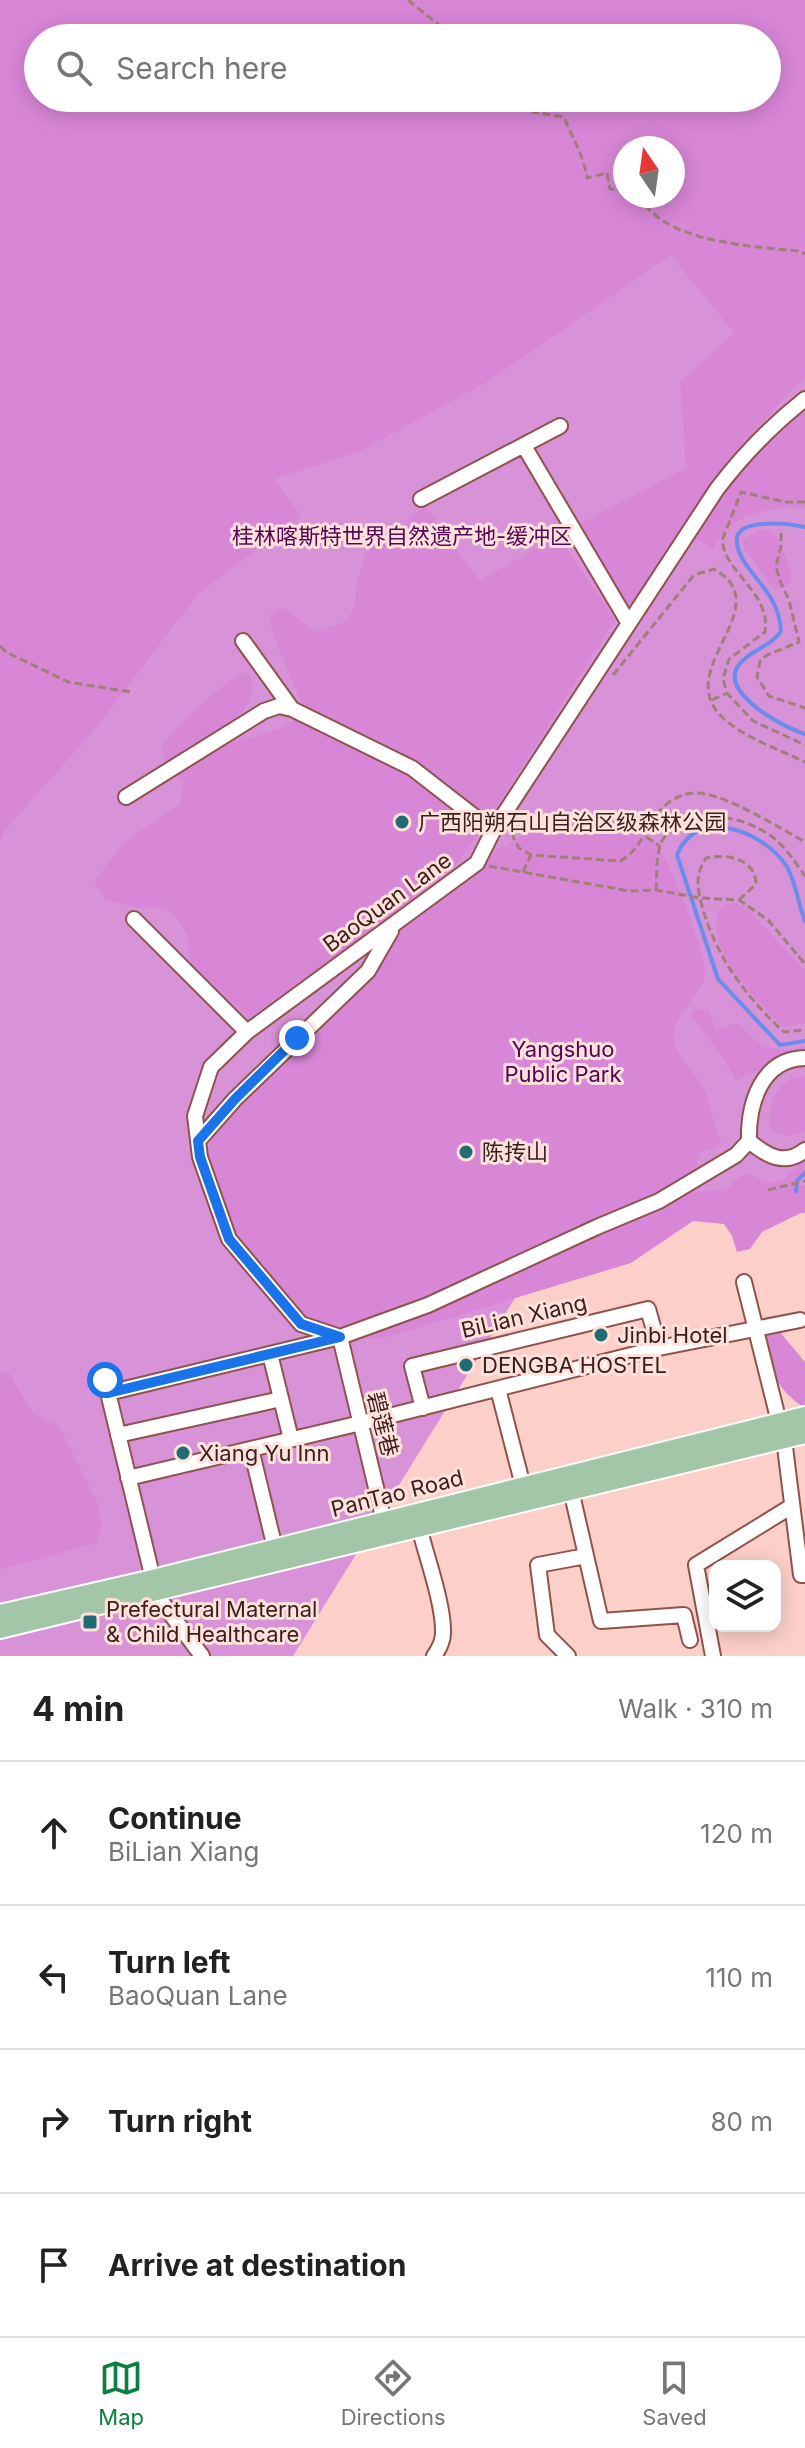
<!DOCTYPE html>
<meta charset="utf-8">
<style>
body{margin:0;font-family:Inter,"Noto Sans SC",sans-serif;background:#f6f6f6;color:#222}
.controls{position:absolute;right:24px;bottom:24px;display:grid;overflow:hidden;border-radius:16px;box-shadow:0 4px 20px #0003}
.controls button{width:72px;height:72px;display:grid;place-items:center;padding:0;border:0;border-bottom:2px solid #e0e0e0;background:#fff;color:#222;font:40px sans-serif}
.compass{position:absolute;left:613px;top:136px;width:72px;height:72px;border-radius:50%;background:#fff;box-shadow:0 4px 20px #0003;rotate:347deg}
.stop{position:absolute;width:24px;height:24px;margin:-18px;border:6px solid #1a73e8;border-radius:50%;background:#fff}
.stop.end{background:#1a73e8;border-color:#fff;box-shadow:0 2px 8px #0008}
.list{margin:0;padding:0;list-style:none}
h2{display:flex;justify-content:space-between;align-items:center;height:104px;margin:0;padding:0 32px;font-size:34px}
h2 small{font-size:26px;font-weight:400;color:#767676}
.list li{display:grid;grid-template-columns:52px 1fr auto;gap:24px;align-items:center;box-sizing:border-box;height:144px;padding:0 32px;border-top:2px solid #e0e0e0}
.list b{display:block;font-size:30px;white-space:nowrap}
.list p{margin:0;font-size:26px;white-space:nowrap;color:#767676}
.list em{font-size:26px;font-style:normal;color:#767676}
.icon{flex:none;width:44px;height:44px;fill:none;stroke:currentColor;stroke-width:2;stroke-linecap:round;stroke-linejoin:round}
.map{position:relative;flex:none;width:805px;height:1656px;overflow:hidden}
.search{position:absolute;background:#fff;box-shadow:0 4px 20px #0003;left:24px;right:24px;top:24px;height:88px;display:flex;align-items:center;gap:20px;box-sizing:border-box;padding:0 28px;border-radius:44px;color:#767676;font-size:30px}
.sheet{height:680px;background:#fff}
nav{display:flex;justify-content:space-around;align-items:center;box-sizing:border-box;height:112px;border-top:2px solid #e0e0e0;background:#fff;font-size:22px;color:#767676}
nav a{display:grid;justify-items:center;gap:4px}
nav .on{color:#0b8043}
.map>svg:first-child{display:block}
.green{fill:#d892d7;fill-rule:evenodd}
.forest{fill:#d886d6;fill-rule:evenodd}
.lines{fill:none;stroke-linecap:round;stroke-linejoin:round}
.stream{stroke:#6b8cea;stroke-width:4}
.minor-casing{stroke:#90524b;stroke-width:18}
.major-casing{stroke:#fff;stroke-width:22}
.path{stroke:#a27e79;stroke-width:3;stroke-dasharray:8 4;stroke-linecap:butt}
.minor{stroke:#fff;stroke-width:14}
.major{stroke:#a4c6a8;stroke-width:18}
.route{stroke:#1a73e8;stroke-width:10}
.poi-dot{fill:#216b75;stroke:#ffe1dc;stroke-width:3}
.labels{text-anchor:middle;stroke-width:6;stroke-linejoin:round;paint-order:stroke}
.park-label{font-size:22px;fill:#540555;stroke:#ffe1dc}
.poi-label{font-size:22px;fill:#391e1b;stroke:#ffe1dc;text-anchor:start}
.street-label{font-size:22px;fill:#391e1b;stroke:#ffe1dc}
</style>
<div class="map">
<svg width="805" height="1656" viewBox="0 0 805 1656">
<rect width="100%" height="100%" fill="#fcd0c9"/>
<path class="green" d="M0,0h805v1213l-34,-1 -95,10 -153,63 -230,371h-293zM38,38h729v60h-729zM625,148h48v48h-48z"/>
<path class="forest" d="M0,0h805v380l-9,6 -51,55 -34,45 -80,126 -51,-88 106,-56 -6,-86 54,-49 -63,-78 -186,128 -125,68 -86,28 27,37 -103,78 -103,135 -89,100 -6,12zM38,38h729v60h-729zM625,148h48v48h-48z
M805,405v104c-33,-4 -78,5 -92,40l-19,-13c30,-55 66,-89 111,-131z
M426,507l53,74 79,-45 57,84 -124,196 -34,48 -74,57 -134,97 -59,-55 -3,-28 -13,-21 -13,-6h-20l-35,-8 -12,-19 31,-39 54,-37 5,-23 -18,-17 -5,-17c21,-31 52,-54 81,-76l9,5c8,25 -13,39 -29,54l3,13c24,-7 66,-12 79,-36 -6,-15 -36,-79 -34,-90 1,-7 8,-9 14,-10l32,24 29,-10 9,-13 2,-22 9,-32 17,-20 23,-7 4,-11z
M759,530h10l7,6 15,33 -1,16 -13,5 -3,-1 -30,-41 -1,-8z
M596,817c19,5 41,9 57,22 13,11 55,118 52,136 -3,20 -34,39 -31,65 2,17 21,32 29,47 9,16 7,36 18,52l-1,6 -5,4 -13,1 -4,8 -5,28 4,5c8,1 25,1 32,-4 6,-4 7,-10 15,-12 7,-1 12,2 18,5 18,10 32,-10 43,-22v12l-11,15h11v26l-43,21 -12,17 -13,3 -5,-16 -8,-12 -31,-3 -62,42 -251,76 -33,-5 -47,-18 -67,-78 -21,-59 -5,-24 5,-17 29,-38 106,-99 30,-32 20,-38 62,-43 31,-34 43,-24 29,-8z
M734,903l12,5 59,63v52l-21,4 -7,-6c-23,-24 -66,-67 -60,-103 1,-10 7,-14 17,-15z
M700,1009l9,2 6,18c10,0 15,-6 24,-5 20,23 35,31 66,22v7l-22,6 -47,21 -13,-22 -31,-42 1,-6z
M802,1076l3,1v54l-19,5 -10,-4 -7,-7c0,-25 8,-43 33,-49z
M779,1331l26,31v46c-29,-19 -35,-37 -41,-70l5,-5z
M0,1371l10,3 23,40 26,13 38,75 5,23 -6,18 -96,26z"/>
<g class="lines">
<path class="stream" d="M805,527c-15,-3 -74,-11 -68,17 6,31 42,45 44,87 -10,16 -32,19 -43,35 -18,27 46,62 67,68
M805,921c-7,-17 -9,-39 -18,-54 -22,-35 -90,-63 -110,-12l41,124 62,66 25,-4
M796,1191l1,-10 8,-8"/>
<g class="minor-casing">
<path id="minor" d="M524,446l104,176
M421,499l139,-73
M243,641l49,68 120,59 81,63
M126,797l138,-86 15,-5 13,3
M134,919l113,113
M198,1141l37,-42 133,-128 23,-40
M749,1141c17,14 35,26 56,9
M744,1282l35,140
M340,1337l-39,-13 -72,-85 -29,-82 -5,-41 16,-49 36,-35 230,-169 16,-32 224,-342c26,-34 55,-64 88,-90
M340,1337l44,184
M270,1354l21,85
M105,1380l48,199
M498,1389l25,97
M108,1393l232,-56 88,-32 169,-78 62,-26 77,-46 13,-14c-1,-37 12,-82 56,-83
M423,1408l-11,-42 236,-57 11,39
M118,1435l163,-36
M784,1439l17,136h4
M251,1449l24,99
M128,1478l233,-55 298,-75 141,-28
M571,1490l30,131 83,-6 6,25
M419,1527c7,28 25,78 24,106 0,9 -4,16 -9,23
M155,1593l47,63
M568,1656l-21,-21 -9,-70 48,-9
M713,1656l-17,-91 96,-59"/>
</g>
<g class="major-casing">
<path id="major" d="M0,1614l153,-35 652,-163
M0,1629l805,-195"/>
</g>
<path class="path" d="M408,0l47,38
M530,98l3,14 31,5c9,23 19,36 23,61l20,-5 3,16 15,1
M637,196c5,6 11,13 17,18 33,29 103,33 145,37l6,3
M805,502h-20l-44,-10 -18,46c-4,31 49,54 42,94l-36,27 -6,20 4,14 26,28 52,24
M781,533v13l-5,20 4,15 9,19 10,42 -32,13 -7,6 -3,16 12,19 36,12
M0,646l6,6 62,30 63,10
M613,675l81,-100 20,-6c67,38 -44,100 9,149 22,20 55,31 82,44
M712,700l15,-7
M517,821l-4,16 6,11 12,7 89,6c21,-11 23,-30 37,-47 10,-13 25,-22 42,-21 30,3 79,34 106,49
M646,837l14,9
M489,866l140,25 27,-1 44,8 39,2 29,20 37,44
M523,872l8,-17
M656,890c1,-14 0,-30 4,-44 2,-8 8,-13 15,-18 29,-18 66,-12 93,6 16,10 26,27 37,42
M739,900l17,-16c0,-25 -30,-31 -50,-26 -11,17 -9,29 -4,48 14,51 44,91 82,126l21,-2
M768,1190l37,-9"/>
<use href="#minor" class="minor"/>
<use href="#major" class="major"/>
</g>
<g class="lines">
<path class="route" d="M105,1380l3,13 232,-56 -39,-13 -72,-85 -29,-82 -2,-16 37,-42 62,-61"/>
</g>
<g class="poi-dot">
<circle cx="402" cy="822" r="8"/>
<circle cx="466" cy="1152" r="8"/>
<circle cx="601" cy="1335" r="8"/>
<circle cx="466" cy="1365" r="8"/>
<circle cx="183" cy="1453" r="8"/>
<rect x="82" y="1614" width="16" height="16" rx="4"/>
</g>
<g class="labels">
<g class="park-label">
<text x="402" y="544">桂林喀斯特世界自然遗产地-缓冲区</text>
<text x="563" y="1057">Yangshuo<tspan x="563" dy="25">Public Park</tspan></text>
</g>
<g class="poi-label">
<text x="418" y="830">广西阳朔石山自治区级森林公园</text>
<text x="482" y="1160">陈抟山</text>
<text x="617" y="1343">Jinbi Hotel</text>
<text x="482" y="1373">DENGBA HOSTEL</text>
<text x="199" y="1461">Xiang Yu Inn</text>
<text x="106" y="1617">Prefectural Maternal<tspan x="106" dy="25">&amp; Child Healthcare</tspan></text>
</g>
<g class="street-label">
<text transform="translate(387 902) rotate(-36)" y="8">BaoQuan Lane</text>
<text transform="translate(524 1316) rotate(-13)" y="8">BiLian Xiang</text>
<text transform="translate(383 1424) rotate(76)" y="8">碧莲巷</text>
<text transform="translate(397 1493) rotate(-14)" y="8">PanTao Road</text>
</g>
</g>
</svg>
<div class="controls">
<button><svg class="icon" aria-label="layers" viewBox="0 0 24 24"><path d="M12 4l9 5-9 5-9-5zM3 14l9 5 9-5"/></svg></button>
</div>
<svg class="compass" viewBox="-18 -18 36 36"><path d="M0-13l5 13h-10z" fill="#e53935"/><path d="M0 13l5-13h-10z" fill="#767676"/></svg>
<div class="stop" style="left:105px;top:1380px"></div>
<div class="stop end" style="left:297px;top:1038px"></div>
<div class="search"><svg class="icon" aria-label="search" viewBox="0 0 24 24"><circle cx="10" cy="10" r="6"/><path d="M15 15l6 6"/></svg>Search here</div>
</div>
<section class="sheet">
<h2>4 min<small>Walk · 310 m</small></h2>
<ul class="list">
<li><svg class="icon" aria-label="ahead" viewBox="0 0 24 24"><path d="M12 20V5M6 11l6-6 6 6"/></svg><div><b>Continue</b><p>BiLian Xiang</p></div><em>120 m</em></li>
<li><svg class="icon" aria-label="left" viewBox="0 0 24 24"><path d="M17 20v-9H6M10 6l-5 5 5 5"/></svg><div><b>Turn left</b><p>BaoQuan Lane</p></div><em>110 m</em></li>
<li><svg class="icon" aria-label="right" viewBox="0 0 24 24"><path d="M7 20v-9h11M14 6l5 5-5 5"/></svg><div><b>Turn right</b></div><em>80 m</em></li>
<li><svg class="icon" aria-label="arrive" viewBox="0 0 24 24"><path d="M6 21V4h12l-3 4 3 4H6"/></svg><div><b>Arrive at destination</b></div></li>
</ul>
</section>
<nav>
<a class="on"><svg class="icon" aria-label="map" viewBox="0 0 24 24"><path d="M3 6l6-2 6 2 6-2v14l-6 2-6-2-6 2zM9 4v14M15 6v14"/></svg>Map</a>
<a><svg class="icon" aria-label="directions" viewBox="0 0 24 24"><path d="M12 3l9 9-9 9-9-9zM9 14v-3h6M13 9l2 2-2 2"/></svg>Directions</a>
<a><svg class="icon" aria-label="saved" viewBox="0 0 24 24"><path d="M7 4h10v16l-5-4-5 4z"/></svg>Saved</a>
</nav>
